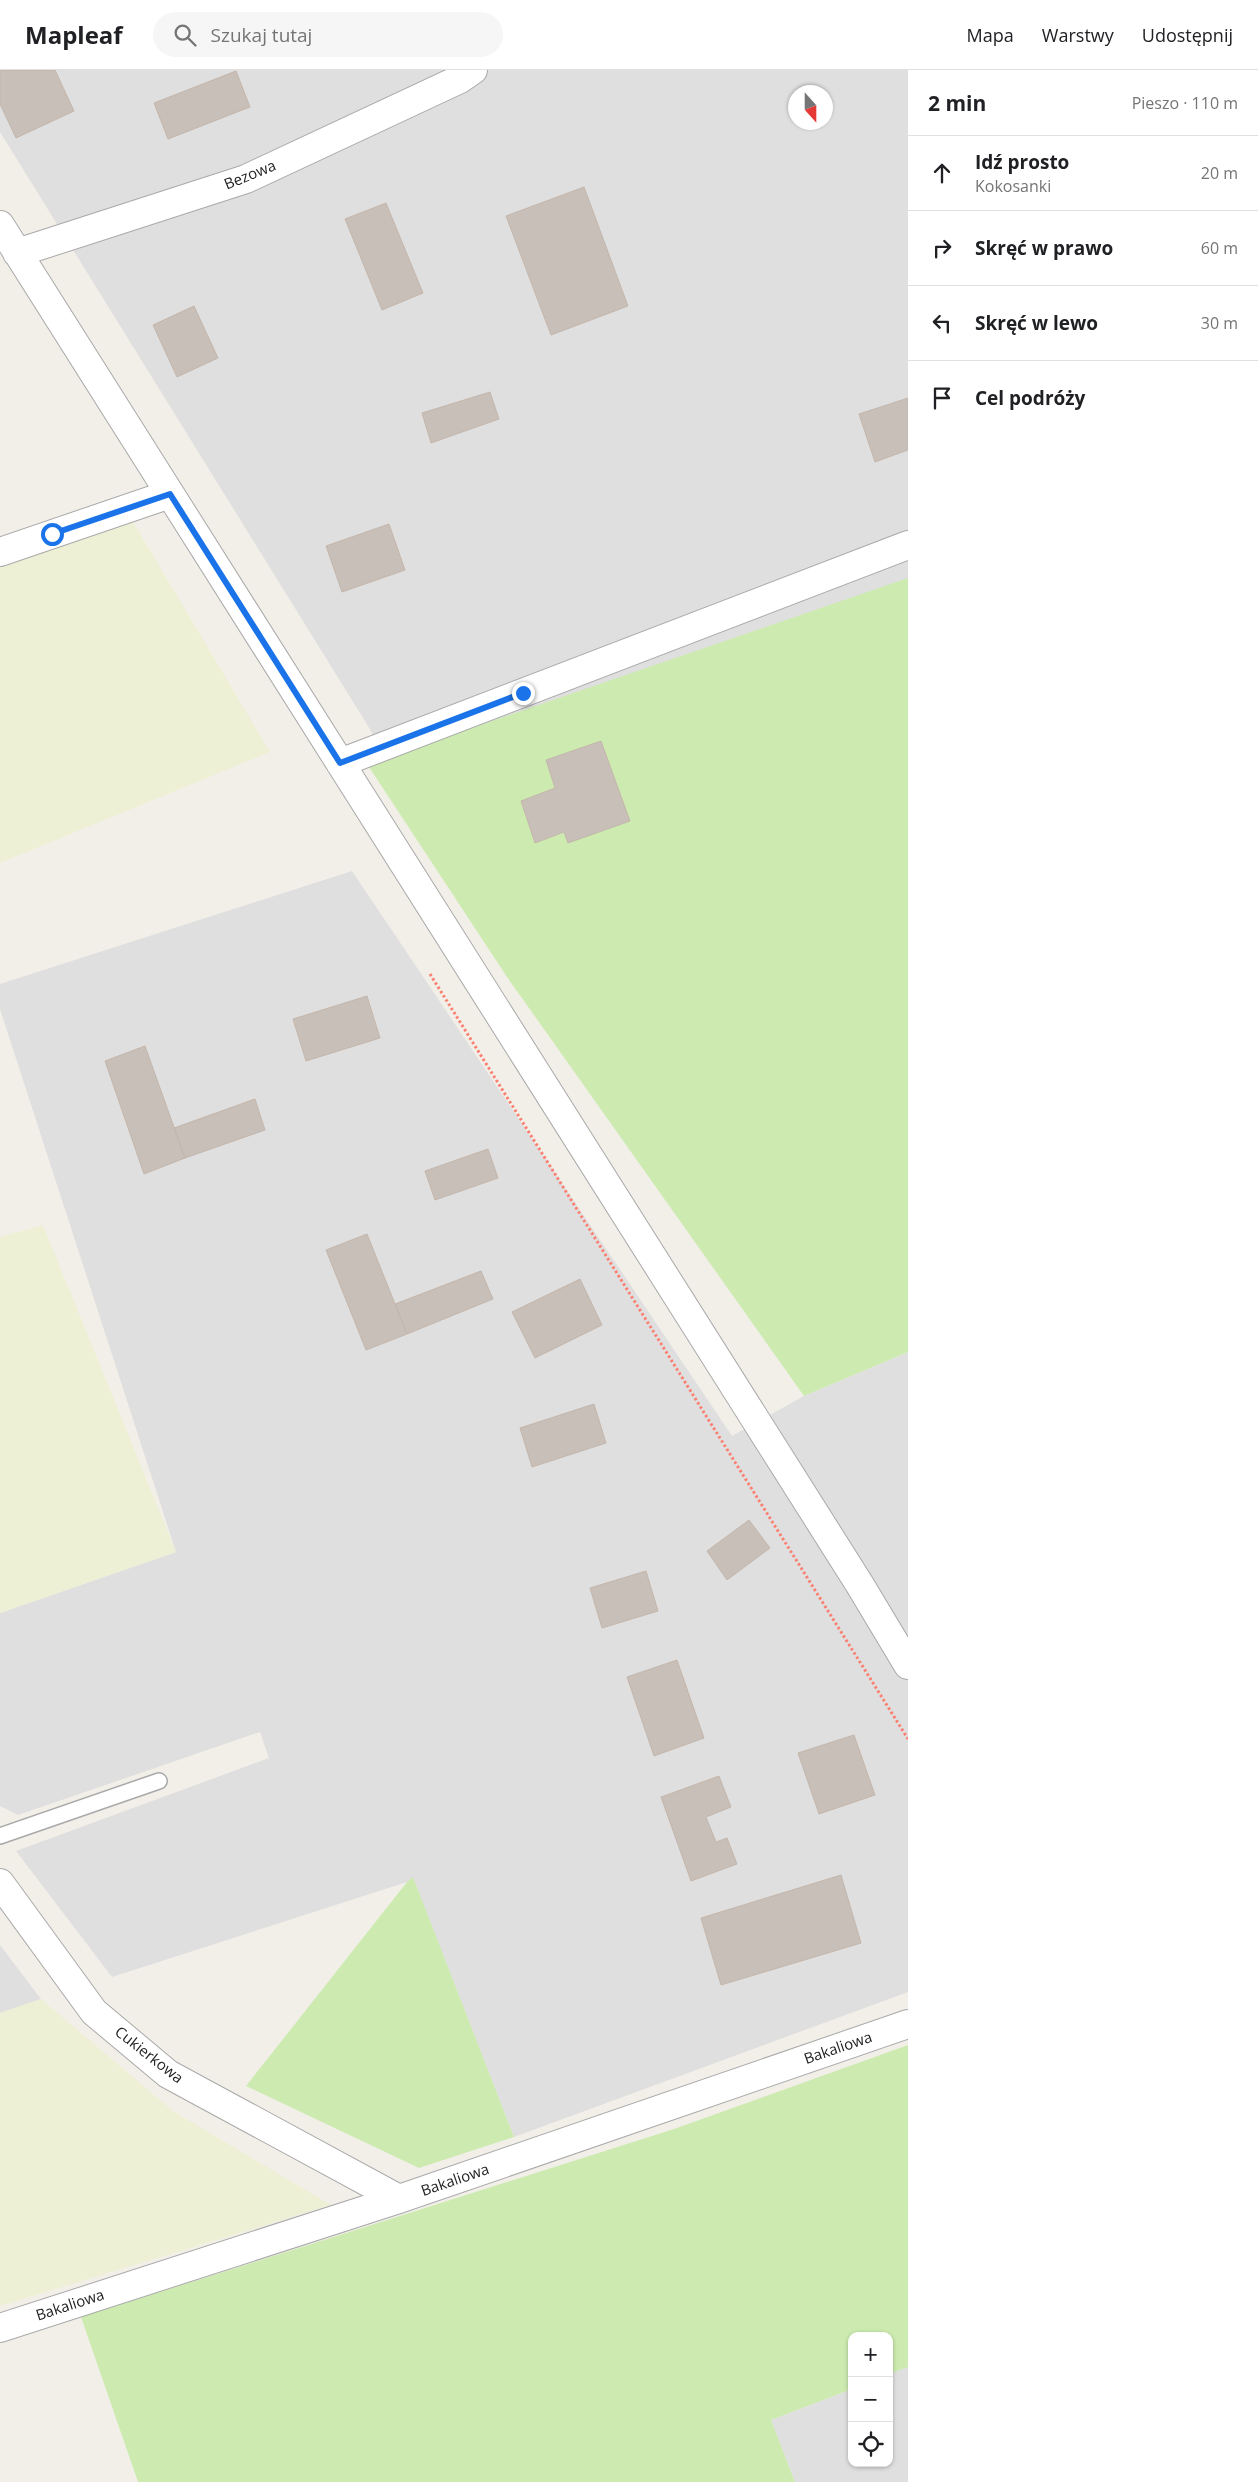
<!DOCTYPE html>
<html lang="pl">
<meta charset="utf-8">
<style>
body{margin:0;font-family:"Open Sans",sans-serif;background:#f6f6f6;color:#202124}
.controls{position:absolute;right:15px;bottom:15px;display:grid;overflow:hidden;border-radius:10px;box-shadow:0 1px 4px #0004}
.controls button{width:45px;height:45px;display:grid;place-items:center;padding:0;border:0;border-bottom:1px solid #e0e0e0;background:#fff;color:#202124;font:25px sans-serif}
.compass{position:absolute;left:788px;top:15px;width:45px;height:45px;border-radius:50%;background:#fff;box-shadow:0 1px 4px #0004;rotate:159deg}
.stop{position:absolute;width:15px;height:15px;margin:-11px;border:4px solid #1a73e8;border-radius:50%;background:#fff}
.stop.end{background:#1a73e8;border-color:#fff;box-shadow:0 1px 5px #0008}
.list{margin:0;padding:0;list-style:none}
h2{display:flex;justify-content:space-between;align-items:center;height:65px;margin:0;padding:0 20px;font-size:21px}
h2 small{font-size:16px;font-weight:400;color:#757577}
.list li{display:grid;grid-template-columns:32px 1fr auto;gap:15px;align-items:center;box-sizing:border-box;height:75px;padding:0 20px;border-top:1px solid #e0e0e0}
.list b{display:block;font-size:19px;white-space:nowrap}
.list p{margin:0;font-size:16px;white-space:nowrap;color:#757577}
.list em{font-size:16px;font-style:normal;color:#757577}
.icon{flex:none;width:28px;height:28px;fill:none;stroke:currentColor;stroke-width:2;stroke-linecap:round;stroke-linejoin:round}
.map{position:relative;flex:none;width:908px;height:2412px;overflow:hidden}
header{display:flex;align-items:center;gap:30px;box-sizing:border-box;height:70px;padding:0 25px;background:#fff;border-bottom:1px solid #e0e0e0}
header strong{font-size:24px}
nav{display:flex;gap:28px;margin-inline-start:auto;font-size:18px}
.search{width:350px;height:45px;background:#f6f6f6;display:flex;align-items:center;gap:12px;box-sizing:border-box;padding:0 18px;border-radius:28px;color:#757577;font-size:19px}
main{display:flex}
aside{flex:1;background:#fff}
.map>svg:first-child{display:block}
.residential{fill:#e0dfdf;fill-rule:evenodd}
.farmland{fill:#eef0d5}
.grass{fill:#cdebb0}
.building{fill:#c7bfb8;stroke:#c4b6ab}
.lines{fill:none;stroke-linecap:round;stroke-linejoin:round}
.lane-casing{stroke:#a9a9a9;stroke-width:18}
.street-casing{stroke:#a9a9a9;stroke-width:30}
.path{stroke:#fa8072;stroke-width:3;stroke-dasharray:2.5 2.5;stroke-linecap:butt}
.lane{stroke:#fff;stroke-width:15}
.street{stroke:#fff;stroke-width:28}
.route{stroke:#1a73e8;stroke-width:6}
.labels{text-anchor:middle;stroke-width:4.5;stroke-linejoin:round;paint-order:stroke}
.street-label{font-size:15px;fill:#222;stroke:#fff}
</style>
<header>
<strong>Mapleaf</strong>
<div class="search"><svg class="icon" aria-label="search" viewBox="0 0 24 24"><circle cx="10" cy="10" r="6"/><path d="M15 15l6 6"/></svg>Szukaj tutaj</div>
<nav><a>Mapa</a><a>Warstwy</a><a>Udostępnij</a></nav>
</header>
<main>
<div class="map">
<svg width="908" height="2412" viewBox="0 0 908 2412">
<rect width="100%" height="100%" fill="#f2efe9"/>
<path class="residential" d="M0,0h908v771l-401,136 -139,-251 -368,-594zM796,22h30v30h-30z
M352,801l380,565 72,-40 104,-44v640l-394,145 -101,-259 -6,4 -295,95 -96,-126 253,-93 -9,-26 -242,83 -18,-9v-193l176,-61 -176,-543v-25z
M0,1875l41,54 -41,14z
M908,2297v115h-113l-24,-62 81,-31v74h37v-89z"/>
<path class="farmland" d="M132,450l138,232 -270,111v-304z
M43,1155l133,327 -176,61v-376z
M41,1929l132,112 158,94 -331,101v-293z"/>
<path class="grass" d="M908,508v774l-104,44 -297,-419 -140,-213z
M413,1807l101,260 -95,31 -173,-82 161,-204z
M908,1975v322l-19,7v-38h-37v53l-81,31 24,62h-657l-57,-165 593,-188z"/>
<path class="building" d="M0,0h55l19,41 -58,27 -16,-34z
M236,1l14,36 -82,32 -14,-36z
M584,117l44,119 -77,29 -45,-119z
M386,133l37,90 -41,17 -37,-91z
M194,236l24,52 -41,19 -24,-52z
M490,322l9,27 -68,24 -9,-30z
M908,328v52l-33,12 -16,-48z
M389,454l16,46 -63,22 -16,-46z
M601,671l29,80 -62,22 -4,-11 -29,11 -14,-42 34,-13 -9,-28z
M367,926l13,42 -74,23 -13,-42z
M145,976l40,112 -41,16 -39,-113z
M255,1029l10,31 -80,28 -11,-30z
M488,1079l10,29 -63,22 -10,-29z
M367,1164l40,100 -41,16 -40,-100z
M481,1201l12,28 -86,35 -12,-30z
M580,1209l22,46 -67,33 -23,-46z
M594,1334l12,39 -74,24 -12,-39z
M749,1450l21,28 -43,32 -20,-29z
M646,1501l12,40 -56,17 -12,-40z
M677,1590l27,78 -50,18 -27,-79z
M854,1665l21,60 -56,19 -21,-61z
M719,1706l12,31 -25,10 10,25 11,-4 10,26 -46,17 -30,-84z
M841,1805l20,68 -140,42 -20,-67z"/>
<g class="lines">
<g class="lane-casing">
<path id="lane" d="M0,1766l159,-55"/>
</g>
<g class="street-casing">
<path id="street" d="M0,155l860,1360 48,80
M17,183l229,-74 214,-100 13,-9
M0,482l170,-58
M340,693l568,-218
M0,1813l94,129 74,62 231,125
M0,2258l399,-129 509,-175"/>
</g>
<path class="path" d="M430,904l478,765"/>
<use href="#lane" class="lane"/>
<use href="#street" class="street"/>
</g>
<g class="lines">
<path class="route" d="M52,464l118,-40 170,269 183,-70"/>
</g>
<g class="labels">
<g class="street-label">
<text transform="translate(250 105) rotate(-22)" y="5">Bezowa</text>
<text transform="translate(838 1978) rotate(-19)" y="5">Bakaliowa</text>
<text transform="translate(149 1985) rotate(38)" y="5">Cukierkowa</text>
<text transform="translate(455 2110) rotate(-19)" y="5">Bakaliowa</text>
<text transform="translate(70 2235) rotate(-18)" y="5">Bakaliowa</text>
</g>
</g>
</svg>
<div class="controls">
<button>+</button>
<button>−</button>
<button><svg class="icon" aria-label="locate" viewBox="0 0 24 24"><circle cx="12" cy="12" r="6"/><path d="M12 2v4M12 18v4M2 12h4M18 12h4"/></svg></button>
</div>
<svg class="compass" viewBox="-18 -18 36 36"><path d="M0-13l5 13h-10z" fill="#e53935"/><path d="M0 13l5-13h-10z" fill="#757577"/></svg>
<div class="stop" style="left:52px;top:464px"></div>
<div class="stop end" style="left:523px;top:623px"></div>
</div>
<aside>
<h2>2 min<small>Pieszo · 110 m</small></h2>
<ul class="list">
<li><svg class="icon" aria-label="ahead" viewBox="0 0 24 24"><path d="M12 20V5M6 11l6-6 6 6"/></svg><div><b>Idź prosto</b><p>Kokosanki</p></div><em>20 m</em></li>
<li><svg class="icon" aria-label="right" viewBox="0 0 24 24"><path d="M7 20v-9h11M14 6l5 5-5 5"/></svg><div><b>Skręć w prawo</b></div><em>60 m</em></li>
<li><svg class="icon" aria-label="left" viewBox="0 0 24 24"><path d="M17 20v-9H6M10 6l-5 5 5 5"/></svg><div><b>Skręć w lewo</b></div><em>30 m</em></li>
<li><svg class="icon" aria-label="arrive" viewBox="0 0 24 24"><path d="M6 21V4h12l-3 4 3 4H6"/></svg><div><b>Cel podróży</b></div></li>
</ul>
</aside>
</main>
